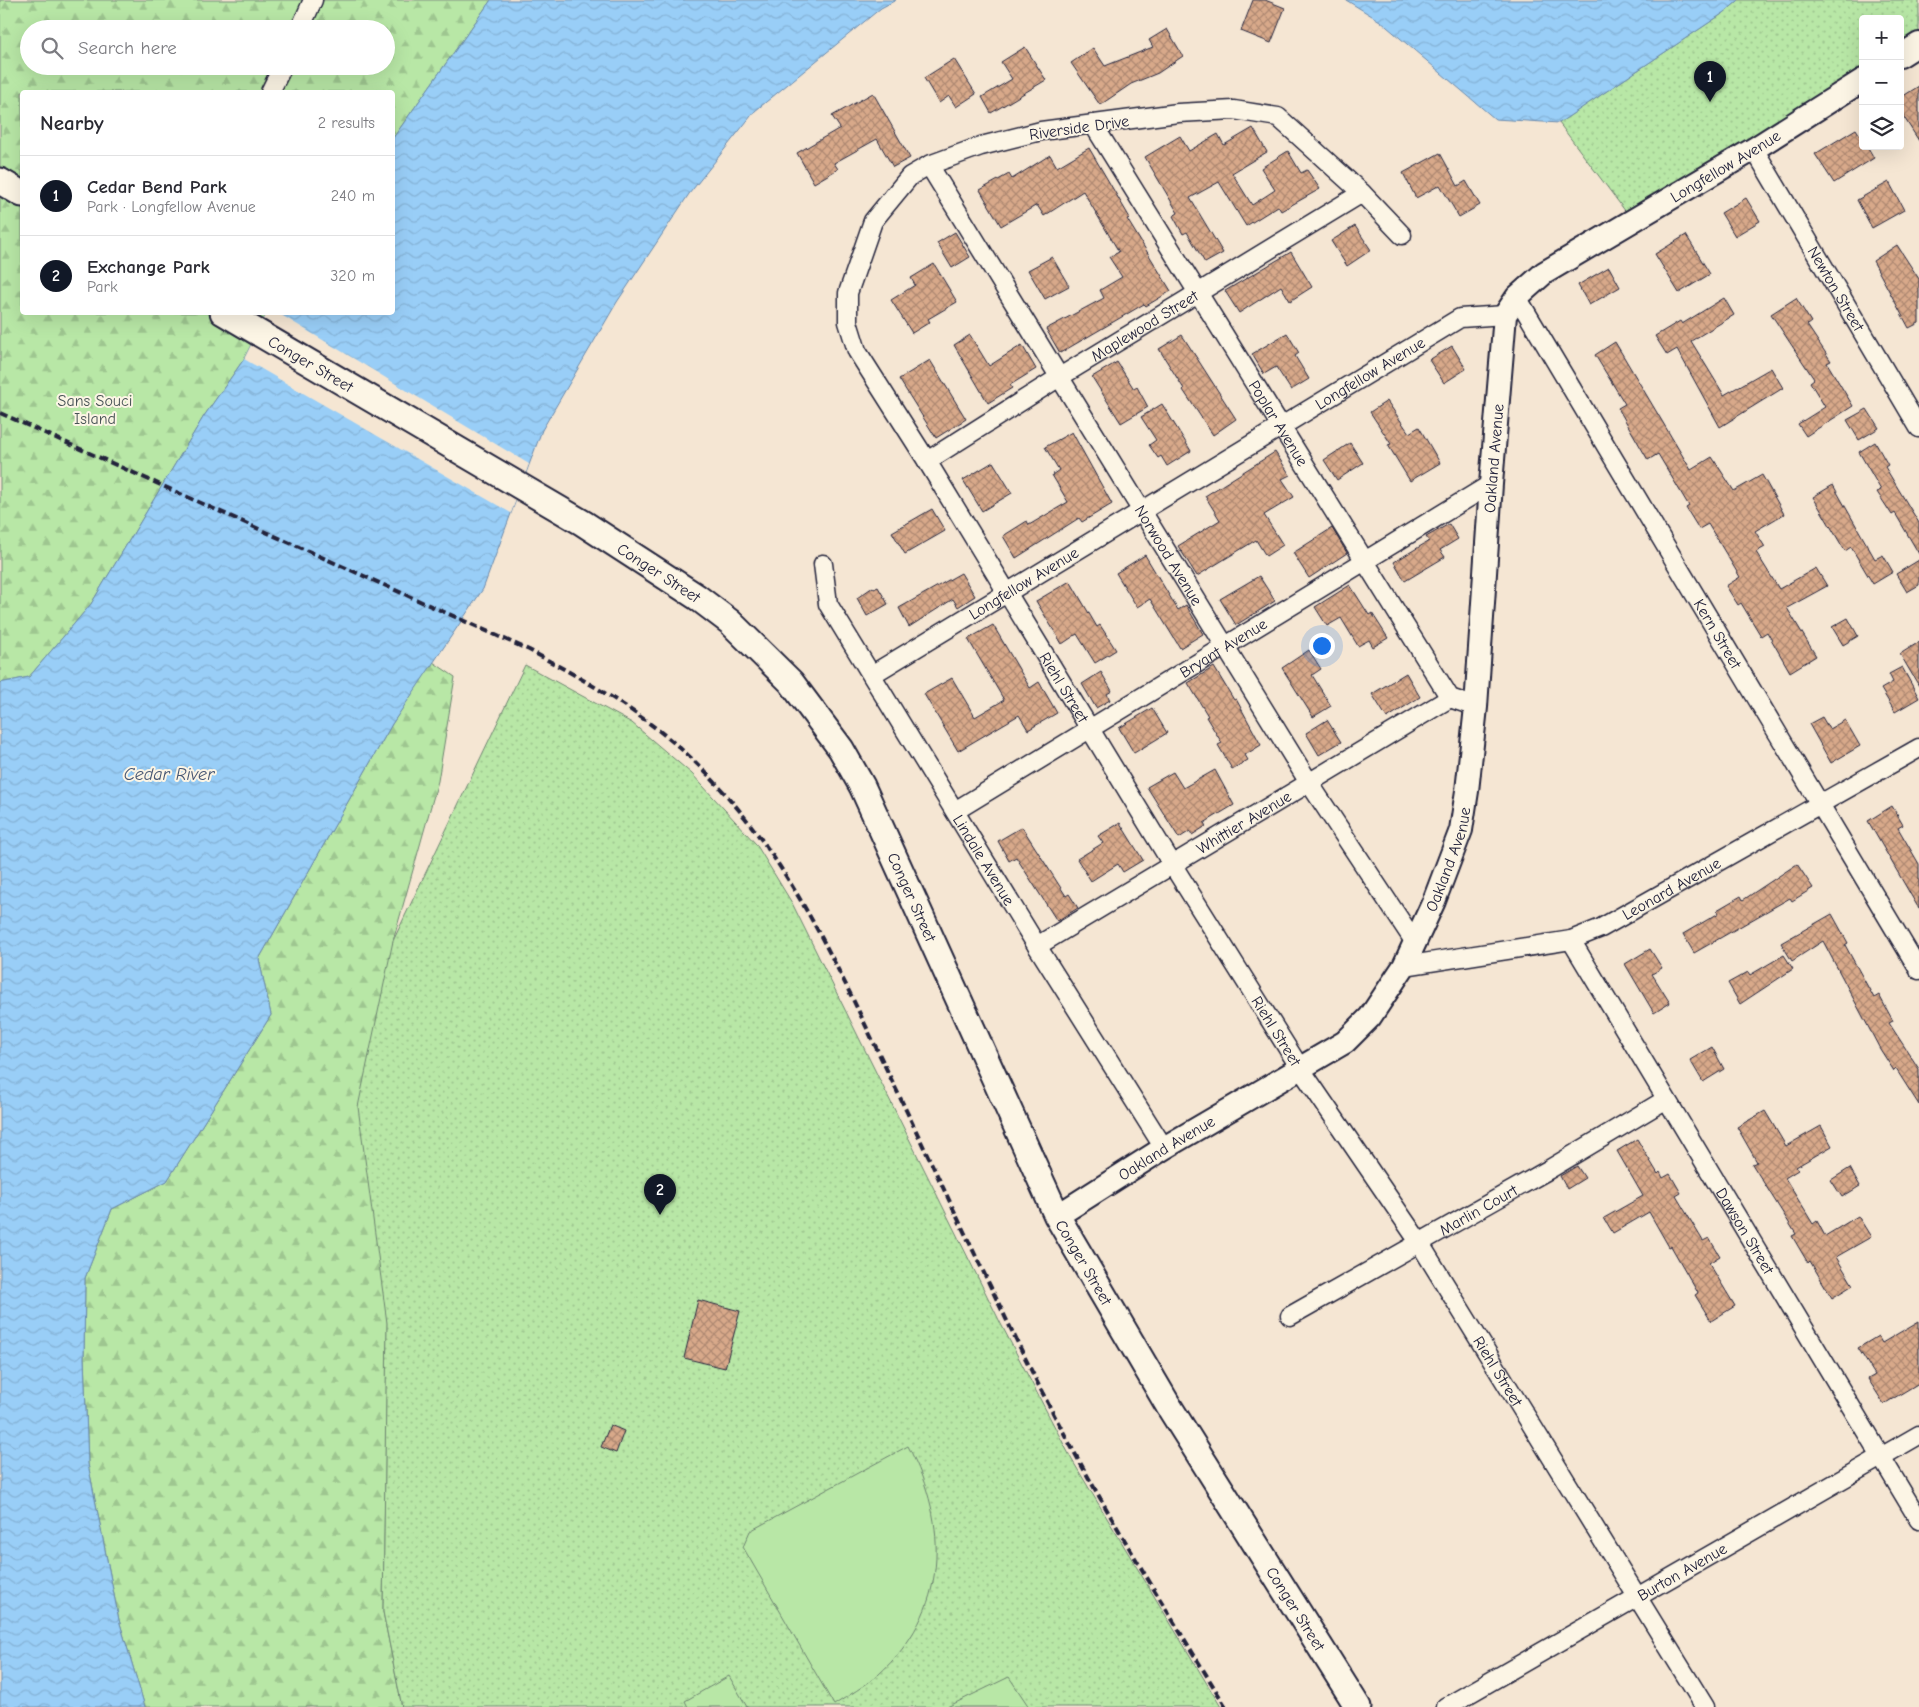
<!DOCTYPE html>
<meta charset="utf-8">
<style>
body{margin:0;font-family:"Comic Neue",sans-serif;background:#f7f7f7;color:#2b2b33}
.controls{position:absolute;right:15px;top:15px;display:grid;overflow:hidden;border-radius:5px;box-shadow:0 5px 20px #0002}
.controls button{width:45px;height:45px;display:grid;place-items:center;padding:0;border:0;border-bottom:1px solid #e1e1e2;background:#fff;color:#2b2b33;font:25px sans-serif}
.you{position:absolute;left:1321px;top:645px;width:18px;height:18px;margin:-12px;border:4px solid #fff;border-radius:50%;background:#1a73e8;box-shadow:0 0 0 8px #1a73e833}
.badge{display:grid;place-items:center;width:32px;height:32px;border-radius:50%;background:#111827;color:#fff;font-size:16px;font-weight:700}
.pin{position:absolute;translate:-50% -41px;filter:drop-shadow(0 1px 2px #0008)}
.pin::after{content:'';position:absolute;top:26px;width:18px;height:15px;background:inherit;clip-path:polygon(0 0,100% 0,50% 100%)}
.list{margin:0;padding:0;list-style:none}
h2{display:flex;justify-content:space-between;align-items:center;height:65px;margin:0;padding:0 20px;font-size:21px}
h2 small{font-size:16px;font-weight:400;color:#7c7c81}
.list li{display:grid;grid-template-columns:32px 1fr auto;gap:15px;align-items:center;box-sizing:border-box;height:80px;padding:0 20px;border-top:1px solid #e1e1e2}
.list b{display:block;font-size:19px;white-space:nowrap}
.list p{margin:0;font-size:16px;white-space:nowrap;color:#7c7c81}
.list em{font-size:16px;font-style:normal;color:#7c7c81}
.icon{flex:none;width:28px;height:28px;fill:none;stroke:currentColor;stroke-width:2;stroke-linecap:round;stroke-linejoin:round}
.map{position:relative;flex:none;width:1919px;height:1707px;overflow:hidden}
.search{position:absolute;background:#fff;box-shadow:0 5px 20px #0002;left:20px;top:20px;width:375px;height:55px;display:flex;align-items:center;gap:12px;box-sizing:border-box;padding:0 18px;border-radius:28px;color:#7c7c81;font-size:19px}
.panel{position:absolute;background:#fff;box-shadow:0 5px 20px #0002;left:20px;top:90px;width:375px;height:225px;border-radius:5px}
.map>svg:first-child{display:block}
.forest{fill:url(#forest-firs);stroke:#6d8470;fill-rule:evenodd}
.park{fill:url(#park-dots);stroke:#6d8470}
.pitch{fill:#b8e7a6;stroke:#6d8470}
.water{fill:url(#water-waves);stroke:#6989ac}
.pier{fill:#f5e6d3}
.building{fill:url(#building-cross-hatch);stroke:#22223b}
.lines{fill:none;stroke-linecap:round;stroke-linejoin:round}
.minor-casing{stroke:#22223b;stroke-width:21}
.tertiary-casing{stroke:#22223b;stroke-width:26}
.secondary-casing{stroke:#22223b;stroke-width:29}
.minor{stroke:#fcf5e5;stroke-width:18}
.tertiary{stroke:#fcf5e5;stroke-width:22}
.secondary{stroke:#fcf5e5;stroke-width:25}
.rail{stroke:#22223b;stroke-width:4;stroke-dasharray:8 4;stroke-linecap:butt}
.labels{text-anchor:middle;stroke-width:4;stroke-linejoin:round;paint-order:stroke}
.street-label{font-size:16px;fill:#22223b;stroke:#fcf5e5}
.park-label{font-size:16px;fill:#485356;stroke:#fcf5e5}
.water-label{font-size:18px;font-style:italic;fill:#465673;stroke:#fcf5e5}
</style>
<div class="map">
<svg width="1919" height="1707" viewBox="0 0 1919 1707">
<defs>
<pattern id="forest-firs" width="22" height="20" patternUnits="userSpaceOnUse" patternTransform="scale(1.25)"><rect width="22" height="20" fill="#b8e7a6"/><path d="M5 1l3.5 6h-7zM16 11l3.5 6h-7z" fill="#9ec690"/></pattern>
<pattern id="park-dots" width="8" height="8" patternUnits="userSpaceOnUse" patternTransform="scale(1.25)"><rect width="8" height="8" fill="#b8e7a6"/><path d="M2 2h.1M6 6h.1" fill="none" stroke="#9ec690" stroke-width="1.8" stroke-linecap="round"/></pattern>
<pattern id="water-waves" width="16" height="10" patternUnits="userSpaceOnUse" patternTransform="scale(1.25)"><rect width="16" height="10" fill="#99cef7"/><path d="M0 5q4-4 8 0t8 0" fill="none" stroke="#84b1d5"/></pattern>
<pattern id="building-cross-hatch" width="8" height="8" patternUnits="userSpaceOnUse" patternTransform="scale(1.25)"><rect width="8" height="8" fill="#d8a98a"/><path d="M0 0l8 8M0 8l8-8" fill="none" stroke="#af8972"/></pattern>
</defs>
<rect width="100%" height="100%" fill="#f5e6d3"/>
<filter id="ink" filterUnits="userSpaceOnUse"><feTurbulence type="fractalNoise" baseFrequency=".02" numOctaves="2"/><feDisplacementMap in="SourceGraphic" scale="10" xChannelSelector="R" yChannelSelector="G"/><feConvolveMatrix kernelMatrix="1 2 1 2 8 2 1 2 1" color-interpolation-filters="sRGB"/></filter>
<g filter="url(#ink)">
<path class="forest" d="M0,0h491l-98,138 -1,-46h-370v220l245,1 -23,46 -40,57 -113,188 -62,73 -29,6zM29,29h357v37h-357z
M433,662l22,15 -17,104 -45,160 -10,671 19,95h-257l-26,-87 -31,-156 -4,-106 1,-80 27,-69 55,-28 104,-166 -12,-56 133,-235z"/>
<path class="park" d="M1739,0h180v44l-19,12v-37h-37v61l-231,140 -73,-97 166,-111z
M525,665l107,58 60,51 64,70 36,59 209,421 71,136 149,247h-819l-19,-95 4,-289 -29,-216 35,-166z"/>
<path class="pitch" d="M908,1446c42,79 41,165 -30,229 -13,11 -29,20 -44,30l-91,-158 7,-16z
M729,1676l18,31h-59l-3,-6z
M1009,1677l20,30h-82z"/>
<path class="water" d="M491,0h405l-15,8 -126,103 -66,83 -72,108 -75,128 -59,159 -91,135 -133,235 12,56 -104,166 -55,28 -27,69 -1,80 4,106 31,156 26,87h-145v-1024l29,-6 62,-73 113,-188 40,-57 23,-46 125,-1 1,-174z
M1346,0h393l-14,12 -166,111 -64,-4 -115,-98z"/>
<path class="pier" d="M267,313h11l251,151 -18,49 -267,-154z"/>
<path class="building" d="M1253,0h12l20,8 -14,35 -30,-12z
M1167,29l16,27 -25,17 -27,11 -31,21 -29,-42 22,-15 12,18 48,-19 -4,-7z
M1025,47l21,33 -55,33 -9,-16 30,-18 -11,-17z
M954,59l22,35 -20,13 -7,-11 -10,7 -15,-25z
M1919,86v55l-19,-30v-13z
M873,93l37,65 -17,9 -16,-28 -43,24 4,6 -24,14 -17,-30 43,-25 -8,-12z
M1253,128l14,24 -35,21 20,32 23,-15 -14,-22 27,-17 13,22 6,-3 13,19 -39,22 -3,-5 -32,20 -27,-44 -29,16 33,55 -18,10 -18,-31 -4,2 -10,-18 5,-3 -33,-56 35,-21 9,15 29,-17 6,11z
M1856,129l7,11v6h4l7,12 -40,25 -19,-29z
M1089,148l41,70 -3,1 44,72 -25,15 -2,-2 -84,49 -14,-24 58,-31 -4,-8 22,-13 -13,-20 10,-5 -36,-61 -39,25 -7,-11 -36,21 -21,-36 29,-16 3,5 38,-24 7,12z
M1440,153l18,33 8,-5 14,24 -21,12 -19,-32 -24,13 -13,-25z
M1889,182l15,28 -32,18 -15,-28z
M1746,198l14,23 -25,15 -14,-23z
M1355,226l16,24 -24,16 -16,-25z
M955,232l15,25 -18,11 -15,-25z
M1686,235l24,39 -31,19 -24,-39z
M1897,245l22,34v44l-10,5 -36,-67z
M1291,252l21,35 -22,14 -9,-15 -42,27 -14,-22z
M1052,257l17,29 -24,13 -17,-29z
M934,264l23,38 -29,17 2,3 -18,11 -21,-33 24,-15 -4,-7z
M1609,267l11,20 -31,18 -11,-20z
M1724,298l10,17 -43,26 33,54 47,-27 12,20 -63,39 -43,-78 -10,6 -12,-19 25,-15 2,3z
M1796,298l15,24 -4,3 24,36 -4,2 26,43 -47,30 -8,-12 27,-17 -15,-25 4,-3 -43,-65z
M1287,333l12,20 -4,3 14,23 -18,11 -15,-23 -12,7 -12,-20z
M970,335l19,31 33,-21 14,24 -26,16 2,3 -24,15 -34,-58z
M1182,335l54,84 -23,16 -30,-45 1,-1 -25,-40z
M1615,342l76,128 21,-13 22,34 28,-16 22,39 -29,17 10,16 -9,5 23,37 37,-21 11,18 -40,22 29,48 -26,16 -23,-40 -6,4 -20,-33 -3,2 -12,-19 14,-9 -32,-53 -9,5 -13,-21 3,-2 -31,-52 -10,6 -30,-52 7,-4 -30,-49z
M1452,346l14,23 -22,14 -15,-23z
M930,360l36,59 -30,19 -37,-59z
M1117,362l17,27 3,-2 11,20 -27,16 -29,-46z
M1387,401l22,32 10,-6 21,36 -30,18 -22,-36 3,-1 -21,-32z
M1162,404l29,47 -24,15 -6,-10 -3,2 -9,-13 7,-5 -15,-23z
M1867,409l12,19 -20,12 -12,-20z
M1072,432l40,72 -30,18 -3,-4 -63,40 -13,-22 24,-15 2,4 39,-23 -16,-27 7,-5 -14,-23z
M1875,442l13,23 -3,2 34,56v31l-24,-41 -3,2 -15,-23 4,-2 -22,-38z
M1350,443l13,20 -26,17 -13,-20z
M1275,452l15,23 -8,4 12,18 -30,18 19,30 -17,11 -10,-16 -59,36 -19,-30 42,-26 -15,-24z
M993,462l19,31 -30,18 -19,-31z
M1833,485l42,74 8,-4 10,17 -20,12 -22,-37 -6,4 -32,-54z
M932,509l13,22 -40,23 -13,-22z
M1449,524l9,15 -18,11 5,7 -40,24 -11,-19 35,-21 -3,-4z
M1332,528l15,25 -38,25 -16,-25z
M1145,555l33,55 8,-5 17,29 -23,14 -30,-49 -13,8 -21,-34z
M1919,560v25l-12,7 -11,-18z
M961,573l14,23 -17,11 -5,-8 -44,28 -10,-19z
M1259,576l16,25 -39,24 -16,-26z
M1070,581l27,46 3,-2 16,25 -21,13 -18,-29 -15,10 -26,-43z
M1350,585l19,30 3,-2 16,25 -15,9 -4,-7 -11,6 -17,-28 -14,8 -12,-19z
M873,587l1,2 4,-2 10,17 -21,12 -10,-18z
M1848,618l10,18 -15,9 -11,-18z
M993,625l37,63 9,-6 18,31 -29,17 -9,-15 -61,36 -34,-57 28,-16 23,39 29,-17 -36,-61z
M1919,642v44l-19,-32z
M1309,650l12,19 -9,6 19,31 -18,11 -31,-49z
M1214,667l20,33 2,-1 25,46 -16,10 3,5 -16,9 -14,-24 4,-2 -16,-26 2,-1 -20,-33z
M1902,667l17,31 -24,14 -14,-23 12,-7 -4,-8z
M1101,672l11,19 -5,3 3,6 -14,8 -14,-24z
M1406,673l14,24 -33,21 -15,-24z
M1152,708l15,25 -33,20 -15,-25z
M1822,717l7,12 16,-9 15,26 -29,17 -22,-39z
M1327,720l14,22 -22,13 -13,-22z
M1215,770l19,35 -30,18 2,3 -14,9 -2,-4 -11,7 -32,-51 26,-15 10,16z
M1892,806l11,19 -5,3 21,36v45l-51,-88z
M1120,823l23,37 -20,12 -5,-8 -27,17 -14,-22 26,-16 -5,-7z
M1022,827l44,69 3,-2 9,14 -21,13 -41,-64 -7,4 -11,-20z
M1797,864l16,24 -21,13 -2,-3 -96,55 -11,-19 36,-21 -2,-3 24,-14 2,4z
M1832,914l16,29 -3,2 29,53 5,-3 14,26 -4,2 30,46v36l-23,-36 -2,2 -14,-22 -57,-108 -31,20 -11,-18z
M1650,949l12,19 -10,6 18,29 -16,10 -29,-49z
M1784,955l9,14 -53,35 -12,-21 20,-11 2,3z
M1712,1047l12,22 -21,13 -13,-22z
M1765,1111l21,35 35,-20 11,20 -36,21 2,3 -13,8 28,46 4,-3 8,15 33,-20 13,21 -35,20 17,28 -21,13 -22,-37 -2,2 -16,-27 4,-2 -44,-70 5,-2 -20,-35z
M1637,1139l21,35 2,-2 3,6 7,-4 11,19 -5,3 27,45 6,-3 11,18 -11,7 26,43 -24,15 -16,-26 3,-2 -27,-47 -2,1 -20,-35 -36,21 -9,-15 39,-22 -26,-45z
M1577,1166l8,12 -18,11 -7,-13z
M1850,1168l10,18 -18,11 -11,-17z
M698,1300l42,11 -15,57 -41,-10z
M1919,1321v62l-35,21 -16,-25 7,-4 -17,-27 20,-12 4,7z
M610,1425l14,6 -8,22 -15,-6z"/>
<g class="lines">
<g class="minor-casing">
<g id="minor">
<path d="M300,29l13,-29"/>
<path d="M270,92l13,-26"/>
<path id="s1" d="M1093,124l357,574 26,9"/>
<path id="s2" d="M1754,149l165,279"/>
<path id="s3" d="M929,165l379,616 106,160"/>
<path id="s4" d="M1402,235l-40,-42 -84,-76 -44,-7 -56,3 -137,18 -60,15 -52,19 -19,11 -37,45 -25,72v29l9,29 70,110 245,403 128,204 119,174 286,465"/>
<path id="s5" d="M1517,297l402,673"/>
<path id="s6" d="M927,461l131,-83 304,-185"/>
<path id="s7" d="M823,564l5,40 209,342 127,202"/>
<path id="s8" d="M873,674l587,-356 45,-3"/>
<path id="s9" d="M955,811l536,-327"/>
<path id="s10" d="M1571,940l348,580"/>
<path id="s11" d="M1037,946l413,-248"/>
<path id="s12" d="M1404,966l167,-26 30,-12 318,-180"/>
<path id="s13" d="M1290,1316l258,-146 117,-70"/>
<path id="s14" d="M1446,1707l473,-272"/>
</g>
</g>
<g class="tertiary-casing">
<g id="tertiary">
<path d="M1900,56l19,-12"/>
<path id="s15" d="M1057,1216l107,-68 181,-106 25,-25 34,-51 30,-65 27,-71 6,-39 9,-84 15,-223 14,-169 12,-18 27,-24 210,-124 109,-69"/>
</g>
</g>
<g class="secondary-casing">
<g id="secondary">
<path d="M0,181l22,13"/>
<path id="s16" d="M223,312l360,211 114,74 33,25 61,60 50,67 21,37 195,430 111,189 190,302"/>
</g>
</g>
<use href="#minor" class="minor"/>
<use href="#tertiary" class="tertiary"/>
<use href="#secondary" class="secondary"/>
<path class="rail" d="M0,413l529,237c58,31 116,64 164,110 95,91 146,211 202,327 48,100 95,200 144,299 57,111 122,215 187,321"/>
</g>
</g>
<g class="labels">
<g class="street-label">
<text transform="translate(1079 127) rotate(-8)" y="6">Riverside Drive</text>
<text dy="6" stroke="none"><textPath href="#s15" startOffset="1366">Longfellow Avenue</textPath></text>
<text dy="6" stroke="none"><textPath href="#s2" startOffset="162">Newton Street</textPath></text>
<text dy="6" stroke="none"><textPath href="#s6" startOffset="256">Maplewood Street</textPath></text>
<text dy="6" stroke="none"><textPath href="#s16" startOffset="102">Conger Street</textPath></text>
<text dy="6" stroke="none"><textPath href="#s8" startOffset="581">Longfellow Avenue</textPath></text>
<text dy="6" stroke="none"><textPath href="#s1" startOffset="352">Poplar Avenue</textPath></text>
<text dy="6" stroke="none"><textPath href="#s15" startOffset="954">Oakland Avenue</textPath></text>
<text dy="6" stroke="none"><textPath href="#s3" startOffset="458">Norwood Avenue</textPath></text>
<text dy="6" stroke="none"><textPath href="#s16" startOffset="508">Conger Street</textPath></text>
<text dy="6" stroke="none"><textPath href="#s8" startOffset="176">Longfellow Avenue</textPath></text>
<text dy="6" stroke="none"><textPath href="#s5" startOffset="392">Kern Street</textPath></text>
<text dy="6" stroke="none"><textPath href="#s9" startOffset="314">Bryant Avenue</textPath></text>
<text dy="6" stroke="none"><textPath href="#s4" startOffset="1138">Riehl Street</textPath></text>
<text dy="6" stroke="none"><textPath href="#s11" startOffset="241">Whittier Avenue</textPath></text>
<text dy="6" stroke="none"><textPath href="#s7" startOffset="340">Lindale Avenue</textPath></text>
<text dy="6" stroke="none"><textPath href="#s15" startOffset="549">Oakland Avenue</textPath></text>
<text dy="6" stroke="none"><textPath href="#s12" startOffset="282">Leonard Avenue</textPath></text>
<text dy="6" stroke="none"><textPath href="#s16" startOffset="928">Conger Street</textPath></text>
<text dy="6" stroke="none"><textPath href="#s4" startOffset="1542">Riehl Street</textPath></text>
<text dy="6" stroke="none"><textPath href="#s15" startOffset="129">Oakland Avenue</textPath></text>
<text dy="6" stroke="none"><textPath href="#s13" startOffset="216">Marlin Court</textPath></text>
<text dy="6" stroke="none"><textPath href="#s10" startOffset="339">Dawson Street</textPath></text>
<text dy="6" stroke="none"><textPath href="#s16" startOffset="1332">Conger Street</textPath></text>
<text dy="6" stroke="none"><textPath href="#s4" startOffset="1948">Riehl Street</textPath></text>
<text dy="6" stroke="none"><textPath href="#s14" startOffset="272">Burton Avenue</textPath></text>
<text dy="6" stroke="none"><textPath href="#s16" startOffset="1738">Conger Street</textPath></text>
</g>
<g class="park-label">
<text x="95" y="406">Sans Souci<tspan x="95" dy="18">Island</tspan></text>
</g>
<g class="water-label">
<text x="169" y="780">Cedar River</text>
</g>
</g>
</svg>
<div class="controls">
<button>+</button>
<button>−</button>
<button><svg class="icon" aria-label="layers" viewBox="0 0 24 24"><path d="M12 4l9 5-9 5-9-5zM3 14l9 5 9-5"/></svg></button>
</div>
<div class="you"></div>
<div class="pin badge" style="left:1710px;top:102px">1</div>
<div class="pin badge" style="left:660px;top:1215px">2</div>
<div class="search"><svg class="icon" aria-label="search" viewBox="0 0 24 24"><circle cx="10" cy="10" r="6"/><path d="M15 15l6 6"/></svg>Search here</div>
<section class="panel">
<h2>Nearby<small>2 results</small></h2>
<ul class="list">
<li><span class="badge">1</span><div><b>Cedar Bend Park</b><p>Park · Longfellow Avenue</p></div><em>240 m</em></li>
<li><span class="badge">2</span><div><b>Exchange Park</b><p>Park</p></div><em>320 m</em></li>
</ul>
</section>
</div>
